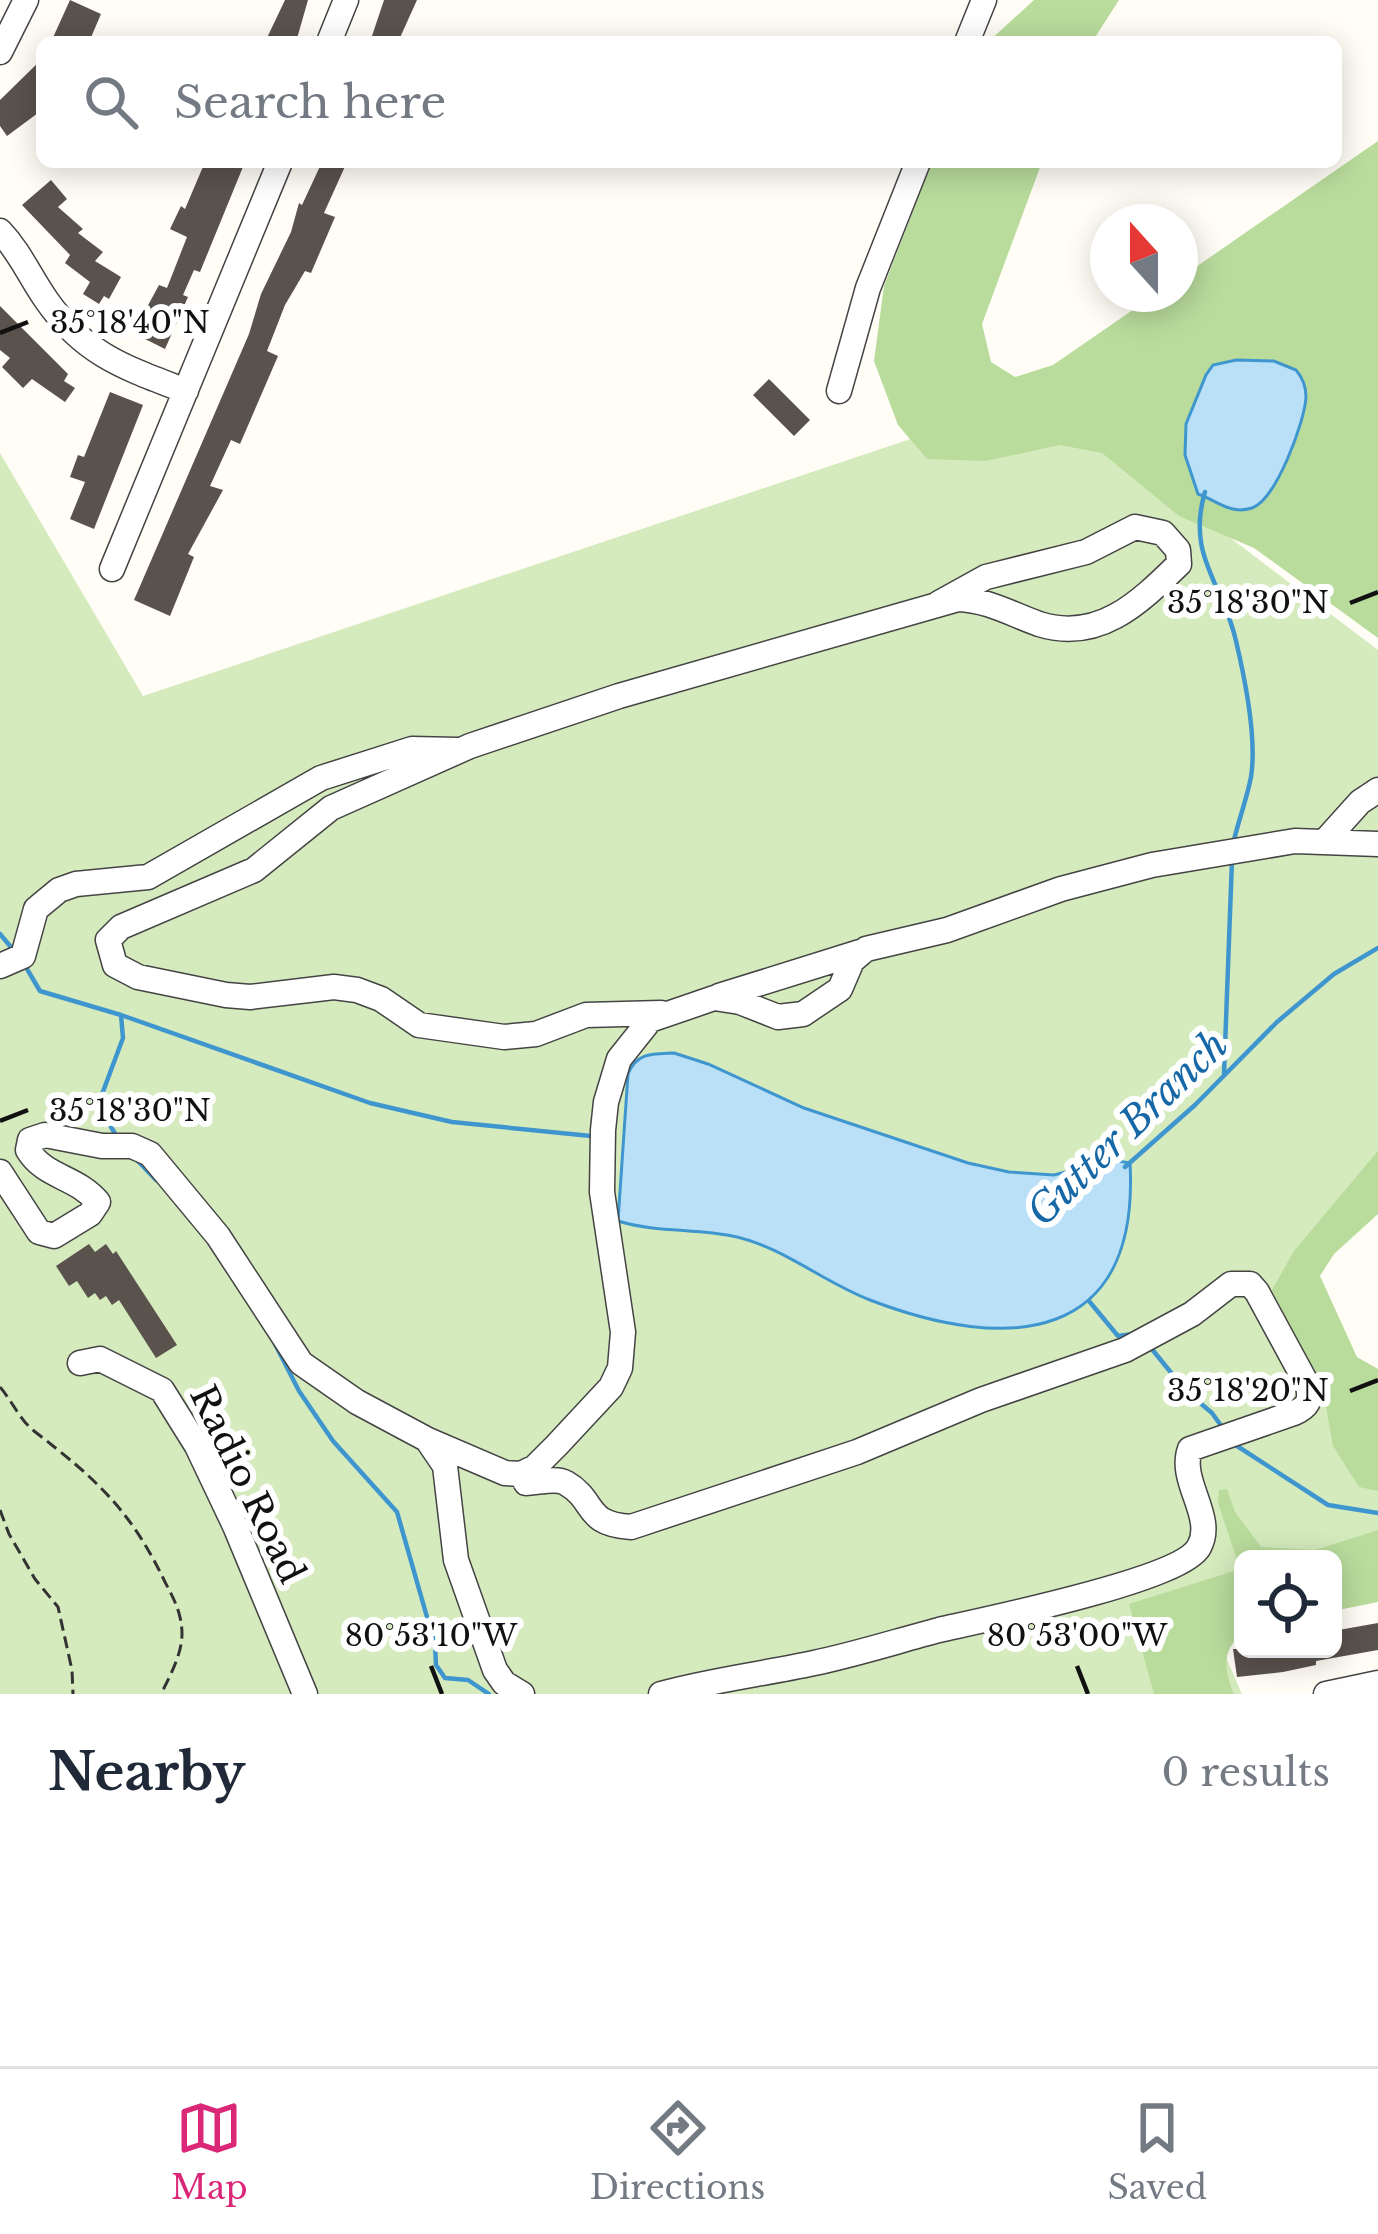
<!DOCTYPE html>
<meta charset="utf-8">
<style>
body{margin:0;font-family:"Libre Baskerville",serif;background:#f2f2f3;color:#1f2937}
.controls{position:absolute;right:36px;bottom:36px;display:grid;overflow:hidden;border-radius:18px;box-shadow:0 6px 30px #0003}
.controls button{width:108px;height:108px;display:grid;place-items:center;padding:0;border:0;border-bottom:3px solid #e0e1e3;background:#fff;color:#1f2937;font:60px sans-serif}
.compass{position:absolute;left:1090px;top:204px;width:108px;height:108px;border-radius:50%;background:#fff;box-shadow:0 6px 30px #0003;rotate:339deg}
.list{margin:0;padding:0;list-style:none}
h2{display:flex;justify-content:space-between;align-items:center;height:156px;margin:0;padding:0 48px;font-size:51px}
h2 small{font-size:39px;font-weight:400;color:#747a83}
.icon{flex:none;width:66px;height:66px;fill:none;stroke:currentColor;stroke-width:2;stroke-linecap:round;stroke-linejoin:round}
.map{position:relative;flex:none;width:1378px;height:1694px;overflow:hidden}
.search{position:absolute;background:#fff;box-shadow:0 6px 30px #0003;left:36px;right:36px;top:36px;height:132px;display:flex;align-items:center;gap:30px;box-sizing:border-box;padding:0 42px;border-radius:18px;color:#747a83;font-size:45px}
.sheet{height:372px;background:#fff}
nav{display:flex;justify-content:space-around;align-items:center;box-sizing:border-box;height:168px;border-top:3px solid #e0e1e3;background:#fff;font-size:33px;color:#747a83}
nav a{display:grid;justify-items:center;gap:6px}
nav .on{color:#db2777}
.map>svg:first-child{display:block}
.green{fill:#d5ebbd}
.forest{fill:#b9dc9c}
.water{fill:#b9e0f7;stroke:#3f96cf;stroke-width:3}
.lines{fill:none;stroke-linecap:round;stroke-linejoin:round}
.stream{stroke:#3f96cf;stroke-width:4.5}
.building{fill:#5a524d}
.minor-casing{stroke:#444;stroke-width:27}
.path{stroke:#333;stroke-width:3;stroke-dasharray:12 6;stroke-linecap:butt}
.minor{stroke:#fff;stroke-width:24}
.ticks{fill:none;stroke:#111;stroke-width:4.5}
.labels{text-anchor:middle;stroke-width:12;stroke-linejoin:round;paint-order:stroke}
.street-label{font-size:36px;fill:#111;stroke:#fff}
.water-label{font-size:39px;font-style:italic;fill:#1768a6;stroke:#fff}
.ticks-label{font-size:30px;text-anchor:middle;fill:#111;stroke:#fff;stroke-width:12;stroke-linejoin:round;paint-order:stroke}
</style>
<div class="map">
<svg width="1378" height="1694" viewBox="0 0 1378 1694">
<rect width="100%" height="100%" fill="#fffdf5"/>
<path class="green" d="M1042,395l336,255v537l-89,80 89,131v179l-45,-18h-90v41l-39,7 38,87h-1242v-1241l143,243z"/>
<path class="forest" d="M1034,0h85l-27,42h-104z
M1378,141v497l-124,-90 -75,-32 -77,-63 -42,-8 -75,16 -58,-2 -29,-34 -24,-64 10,-75 48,-124h110l-60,162 9,38 24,15 38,-12 103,-71h24v-16z
M1378,1151v63l-44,40 -14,22 37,81 21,12v122l-19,-4 -26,-41 -7,-39 -58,-110 26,-46z
M1227,1489l8,23 26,35 54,3 63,-20v72l-45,9v-52h-90v74c-22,17 -19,38 -9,61h-80l-25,-90 111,-35 -22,-66 1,-13z"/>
<path class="water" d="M1236,360l38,1 22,9c6,7 10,17 10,27 -1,24 -30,103 -54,111 -22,7 -34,-7 -54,-14l-13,-39 1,-31 20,-49 7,-10z
M674,1053l34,11 96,44 164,55 41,9 45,3 58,-15 18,3c10,181 -122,190 -260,137 -45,-17 -86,-52 -133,-63 -39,-9 -80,-4 -119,-16l10,-147c9,-22 25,-20 46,-21z"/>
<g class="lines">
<path class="stream" d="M1205,492c-19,64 18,91 31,149 9,38 21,98 15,136 -4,21 -12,42 -17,63
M0,934l15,18
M27,969l13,22 81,24 249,88 82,19 139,14
M1224,1074l8,-214
M117,1137l-19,-32 25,-67 -2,-23
M135,1158l21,22
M1125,1167l70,-62 82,-83 57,-48 44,-26
M1089,1301l29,35 15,-2
M275,1344l24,47 34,50 64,71 38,133 1,20 9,13 23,2 21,14
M1151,1348l35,43 26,22 10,14
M1234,1444l94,61 50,8"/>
</g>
<path class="building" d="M70,0l31,14 -12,28h-38z
M285,0h23l-12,42h-31z
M384,0h33l-19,42h-28z
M42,59v51l-35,26 -7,-10v-26z
M205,162h40l-45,110 -6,-2 -11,25 5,2 -23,52 -32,-16 26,-48 8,3 20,-51 -17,-8 11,-23 4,3z
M322,162h25l-23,51 11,4 -24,56 -6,-2 -20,34 -18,46 11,5 -38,88 -9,-4 -21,46 13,4 -35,64 6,3 -24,59 -36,-16 115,-266 12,-40 30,-62 8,-29 3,2z
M51,180l16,19 -9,8 25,22 -5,4 25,19 -8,9 26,16 -12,22 -5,-3 -5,8 -16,-10 7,-12 -25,-19 5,-8 -48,-50z
M0,306l68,68 -4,7 11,7 -10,14 -33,-23 -9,9 -21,-21 8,-9 -10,-8z
M769,379l41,41 -16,16 -41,-41z
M110,392l33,13 -49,124 -24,-10 15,-37 -15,-5 8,-22 6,2z
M89,1244l6,8 11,-8 7,10 3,-3 61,94 -21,13 -37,-58 -7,5 -6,-9 -6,4 -5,-7 -7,5 -11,-17 -8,5 -13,-20z
M1378,1623v27l-62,11v4l-33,7 -46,5 -4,-28h100v-18z"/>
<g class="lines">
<g class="minor-casing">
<path id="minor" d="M329,42l17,-42
M967,42l17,-42
M0,52l26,-52
M0,231c20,21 30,46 47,70 38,54 79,67 139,90
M839,391l29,-103 50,-126
M112,569l168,-407
M1324,842l36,-40 18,-12
M0,966l23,-10 13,-47 23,-19 17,-6 72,-7 173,-99 91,-29 45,1
M719,996l141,-44
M661,1013l-75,2 -50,19 -32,3 -85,-12 -38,-26 -24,-9 -23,-3 -84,10 -24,-2 -88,-18 -23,-12 -7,-25 13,-13 133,-57 77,-62 139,-62 149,-50 339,-97c30,1 53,15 81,25 60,19 101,-22 140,-60l-1,-14 -15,-17 -28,-6 -49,25 -100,25 -47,26
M0,1172l39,60 15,4 36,-22 8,-12c-22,-26 -53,-24 -70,-52l2,-10 15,-5 57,11h30l18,8 68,82 83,127 56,39 71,38 77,33 16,1 14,-7 22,-22 54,-58 9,-19 3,-36 -21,-140 1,-62 3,-28 13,-43 31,-39 64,-22 26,4 38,15 25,-3 37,-25 12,-28 14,-12 81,-19 114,-41 91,-24 143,-24 83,3
M80,1363l20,-4 62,31 35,56 38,80 70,168
M428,1441l17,25 11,94 39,110 9,13 18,11
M521,1474l5,9c12,0 29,-6 40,0 31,18 17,41 65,44l226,-75 124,-52 144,-50 67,-36 39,-30h19l7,8 51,94c3,15 0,21 -14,27l-104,36c-12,32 26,68 9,98 -18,33 -216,73 -260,83 -42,11 -82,24 -125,33 -51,11 -102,17 -153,31
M1326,1694l52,-11"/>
</g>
<path class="path" d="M0,1387c12,14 20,33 34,44 62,48 96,78 131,151 9,17 17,32 17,52 0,20 -12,42 -21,60
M0,1510l9,24 26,45 23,28 14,63 1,24"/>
<use href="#minor" class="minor"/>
</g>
<path class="ticks" d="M0,333l28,-11M1350,603l28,-11M0,1121l28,-11M1350,1391l28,-11M431,1666l11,28M1077,1666l11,28"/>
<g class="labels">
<g class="street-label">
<text transform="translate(248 1484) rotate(64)" y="13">Radio Road</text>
</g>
<g class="water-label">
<text transform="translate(1127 1128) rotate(-44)" y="14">Gutter Branch</text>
</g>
</g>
<g class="ticks-label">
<text x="130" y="333">35°18'40"N</text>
<text x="1248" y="613">35°18'30"N</text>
<text x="130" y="1121">35°18'30"N</text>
<text x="1248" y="1401">35°18'20"N</text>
<text x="431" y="1646">80°53'10"W</text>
<text x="1077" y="1646">80°53'00"W</text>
</g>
</svg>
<div class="controls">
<button><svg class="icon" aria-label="locate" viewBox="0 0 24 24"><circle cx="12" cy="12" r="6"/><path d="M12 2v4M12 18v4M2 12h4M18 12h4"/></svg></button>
</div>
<svg class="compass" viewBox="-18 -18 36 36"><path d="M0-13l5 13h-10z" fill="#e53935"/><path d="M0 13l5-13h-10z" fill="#747a83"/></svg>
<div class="search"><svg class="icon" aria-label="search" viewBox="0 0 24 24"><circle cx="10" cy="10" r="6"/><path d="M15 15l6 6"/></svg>Search here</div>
</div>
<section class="sheet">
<h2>Nearby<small>0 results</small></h2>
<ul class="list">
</ul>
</section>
<nav>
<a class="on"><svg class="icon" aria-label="map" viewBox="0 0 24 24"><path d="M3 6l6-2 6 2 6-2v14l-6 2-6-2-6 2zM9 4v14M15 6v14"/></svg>Map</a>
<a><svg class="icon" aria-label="directions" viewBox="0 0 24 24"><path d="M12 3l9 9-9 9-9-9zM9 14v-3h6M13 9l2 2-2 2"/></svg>Directions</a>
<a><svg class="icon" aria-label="saved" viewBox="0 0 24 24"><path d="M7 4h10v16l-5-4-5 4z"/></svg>Saved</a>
</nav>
